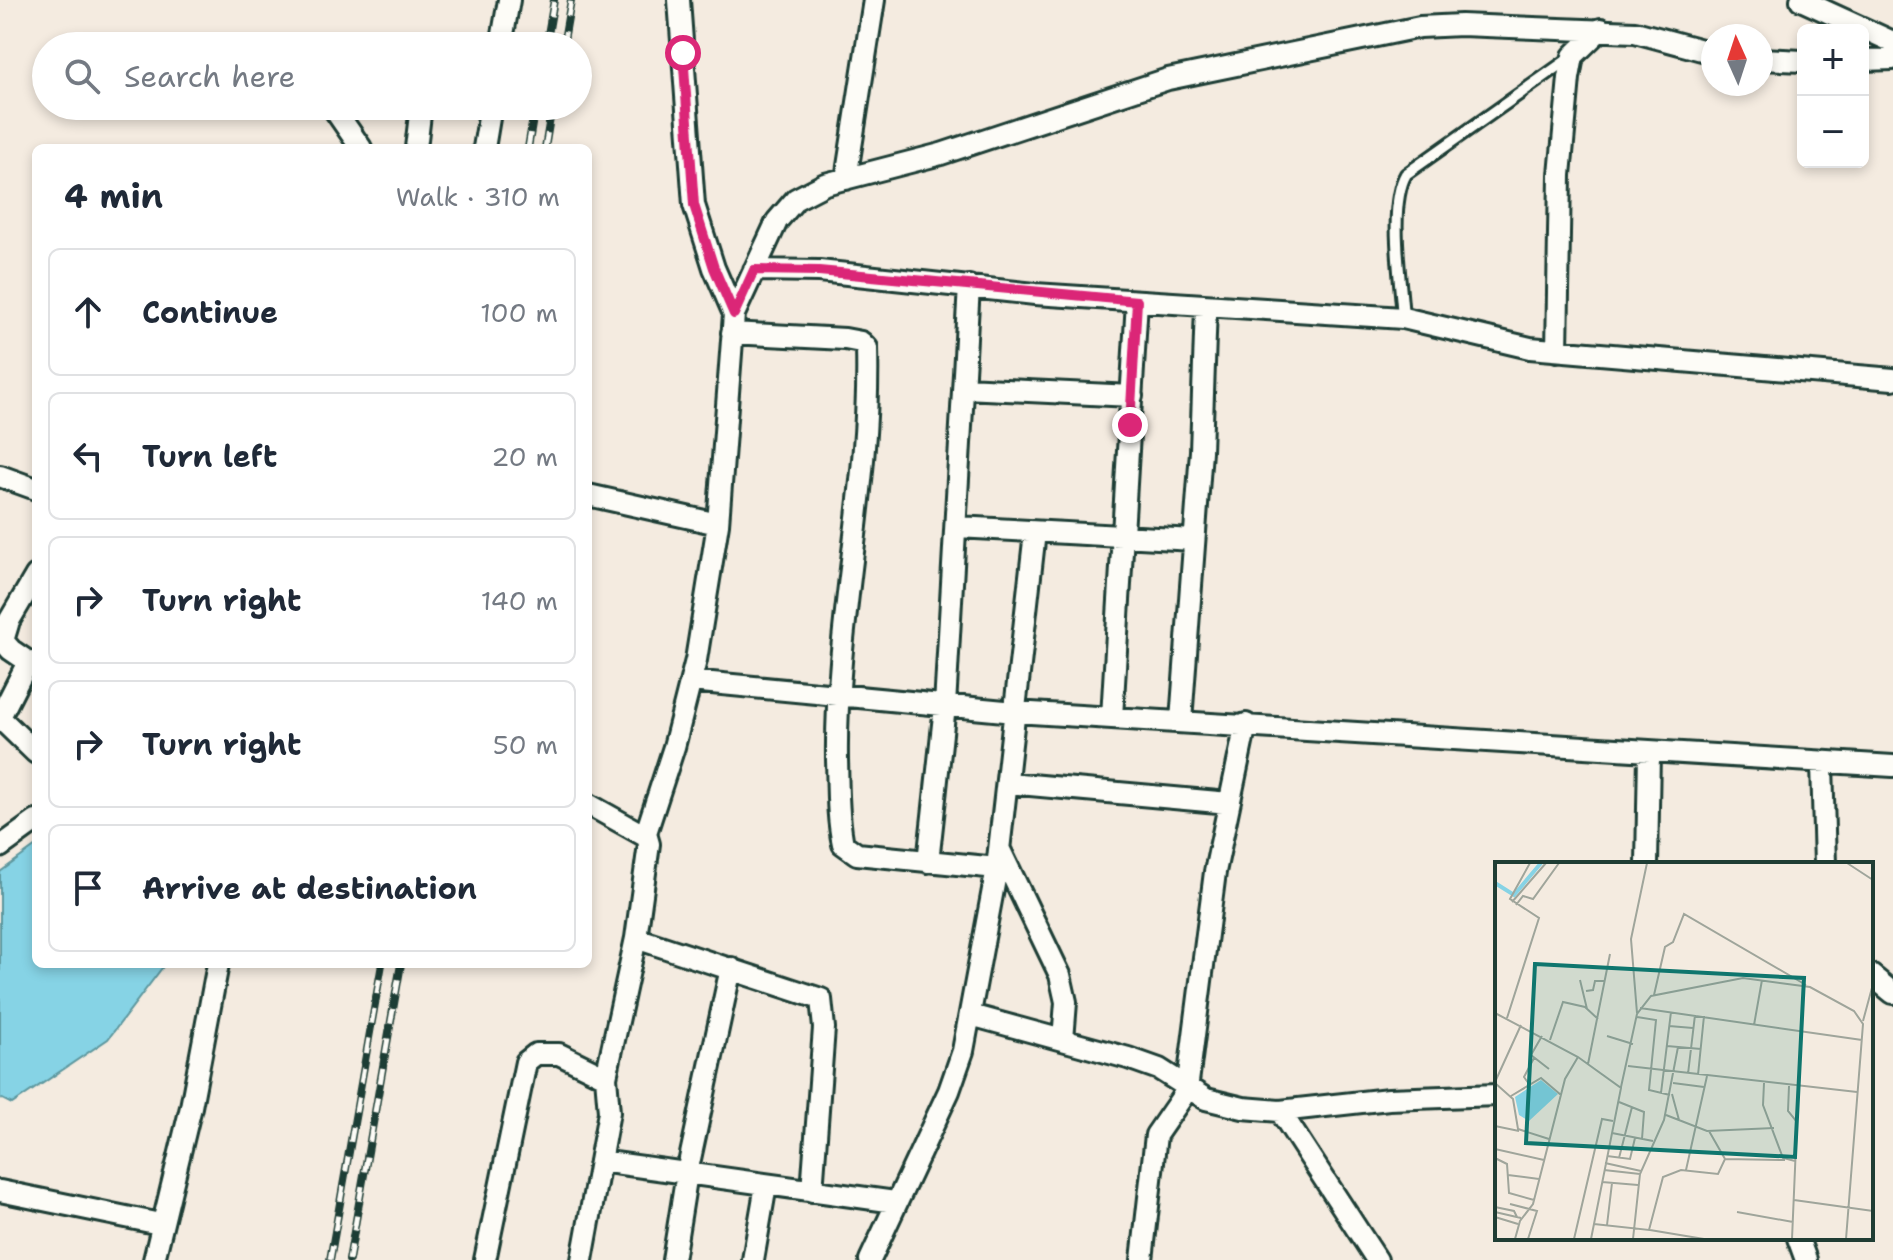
<!DOCTYPE html>
<meta charset="utf-8">
<style>
body{margin:0;font-family:"Shantell Sans",sans-serif;background:#f2f2f3;color:#1f2937}
.controls{position:absolute;right:24px;top:24px;display:grid;overflow:hidden;border-radius:12px;box-shadow:0 4px 12px #0003}
.controls button{width:72px;height:72px;display:grid;place-items:center;padding:0;border:0;border-bottom:2px solid #e0e1e3;background:#fff;color:#1f2937;font:40px sans-serif}
.compass{position:absolute;left:1701px;top:24px;width:72px;height:72px;border-radius:50%;background:#fff;box-shadow:0 4px 12px #0003;rotate:357deg}
.stop{position:absolute;width:24px;height:24px;margin:-18px;border:6px solid #db2777;border-radius:50%;background:#fff}
.stop.end{background:#db2777;border-color:#fff;box-shadow:0 2px 8px #0008}
.list{margin:0;padding:0;list-style:none}
h2{display:flex;justify-content:space-between;align-items:center;height:104px;margin:0;padding:0 32px;font-size:34px}
h2 small{font-size:26px;font-weight:400;color:#747a83}
.list li{display:grid;grid-template-columns:52px 1fr auto;gap:24px;align-items:center;box-sizing:border-box;height:128px;margin:0 16px 16px;padding:0 16px;border:2px solid #e0e1e3;border-radius:12px}
.list b{display:block;font-size:30px;white-space:nowrap}
.list em{font-size:26px;font-style:normal;color:#747a83}
.icon{flex:none;width:44px;height:44px;fill:none;stroke:currentColor;stroke-width:2;stroke-linecap:round;stroke-linejoin:round}
.map{position:relative;flex:none;width:1893px;height:1260px;overflow:hidden}
.search{position:absolute;background:#fff;box-shadow:0 4px 12px #0003;left:32px;top:32px;width:560px;height:88px;display:flex;align-items:center;gap:20px;box-sizing:border-box;padding:0 28px;border-radius:44px;color:#747a83;font-size:30px}
.panel{position:absolute;background:#fff;box-shadow:0 4px 12px #0003;left:32px;top:144px;width:560px;height:824px;border-radius:12px}
.map>svg:first-child{display:block}
.water{fill:#86d3e5;stroke:#5d979e;stroke-width:2}
.lines{fill:none;stroke-linecap:round;stroke-linejoin:round}
.service-casing{stroke:#1f3d34;stroke-width:16}
.minor-casing{stroke:#1f3d34;stroke-width:26}
.service{stroke:#fdfcf7;stroke-width:10}
.minor{stroke:#fdfcf7;stroke-width:20}
.rail-casing{stroke:#1f3d34;stroke-width:8}
.rail{stroke:#fdfcf7;stroke-width:5;stroke-dasharray:15;stroke-linecap:butt}
.route{stroke:#db2777;stroke-width:10}
.inset-river{fill:none;stroke:#86d3e5;stroke-width:4}
.inset-road{fill:none;stroke:#9fa59b;stroke-width:2}
.view{fill:#0f766e;fill-opacity:0.15;stroke:#0f766e;stroke-width:4}
.inset-edge{fill:none;stroke:#1f3d34;stroke-width:4}
</style>
<div class="map">
<svg width="1893" height="1260" viewBox="0 0 1893 1260">
<rect width="100%" height="100%" fill="#f4ebe0"/>
<filter id="ink" filterUnits="userSpaceOnUse"><feTurbulence type="fractalNoise" baseFrequency=".0125" numOctaves="2"/><feDisplacementMap in="SourceGraphic" scale="16" xChannelSelector="R" yChannelSelector="G"/><feConvolveMatrix kernelMatrix="1 2 1 2 8 2 1 2 1" color-interpolation-filters="sRGB"/></filter>
<g filter="url(#ink)">
<path class="water" d="M36,846v118h129l-57,75 -96,65 -12,-6v-226z"/>
<g class="lines">
<g class="service-casing">
<path id="service" d="M1403,318c-2,-37 -15,-113 3,-144l167,-118"/>
</g>
<g class="minor-casing">
<path id="minor" d="M679,0l15,205 20,63 20,46
M1801,0l92,42
M501,46l8,-46
M1761,59l42,2
M1863,60l30,-1
M332,106l29,42
M416,148l5,-42
M484,148l7,-42
M846,179l28,-179
M754,270l65,1 216,23 368,24 127,30 363,31
M732,333l113,6 16,3 6,6c4,138 -32,274 -30,412 1,28 0,56 6,84l14,10 140,14
M1557,351l3,-176 9,-97 4,-22 28,-27
M964,388l168,8
M0,476l36,13
M588,495l130,29
M957,527l237,13
M36,575l-27,46 -6,20 8,9 25,17
M691,681l324,31 878,54
M0,717l28,-55
M1112,717l25,-416
M0,718l36,35
M1181,721l20,-270 5,-145
M1822,764l3,100
M1008,783l221,20
M645,836l29,-89 22,-87 22,-136 16,-210 43,-93 19,-22 29,-15 116,-30 227,-75 252,-52 41,-2 174,7 78,21
M0,847l36,-26
M1000,850l60,125 6,27 -3,38
M928,862l17,-156 24,-420
M1647,864l2,-111
M636,938l185,61 3,29 -12,163
M1871,975l22,18
M971,1015l157,43 31,11 47,30 37,9 37,3 109,-12 108,-4
M1280,1111l97,149
M600,1161l295,41
M0,1191l160,33
M1798,1238l8,22
M154,1260l37,-153 27,-143
M485,1260l41,-198 10,-8h23l47,23
M582,1260l27,-148 -3,-35 30,-139 13,-94 -2,-7 -59,-33
M673,1260l14,-87 44,-205
M753,1260l13,-75
M870,1260l79,-169 14,-40 34,-183 38,-336
M1142,1260l14,-125 31,-45 28,-218 31,-148"/>
</g>
<use href="#service" class="service"/>
<use href="#minor" class="minor"/>
<g class="rail-casing">
<path id="rail" d="M546,46l8,-46
M563,46l8,-46
M528,148l7,-42
M545,148l7,-42
M330,1260l52,-296
M349,1260l52,-296"/>
</g>
<use href="#rail" class="rail"/>
</g>
</g>
<g class="lines" filter="url(#ink)">
<path class="route" d="M683,53l11,152 20,63 20,46 20,-44 65,1 318,30 -7,124"/>
</g>
<g transform="translate(1495 862)">
<rect width="378" height="378" fill="#f4ebe0"/>
<path d="M46,218l17,14 -29,27 -10,-6 -4,-18z" fill="#86d3e5"/>
<path class="inset-river" d="M0,21l19,12 27,-32"/>
<path class="inset-road" d="M352,1l26,17M17,40l34,-39M21,43l7,-9 10,3 26,-36M85,118l7,29M91,129l7,-1 2,-9h9M159,133l11,-48 8,-5 11,-28 122,71M145,146l222,32M0,151l83,44 43,31 -30,151M142,151l-6,-74 16,-76M142,155l19,3 -7,70 21,5M12,156l32,-100 -29,-19 20,-36M368,159l10,-37M259,163l8,-45M174,164l24,2M47,174l-11,19 18,14M112,174l26,8M55,178l13,-38 22,5 13,12M172,184l34,3M93,202l22,-110M133,204l229,26M193,212l7,-59M203,213l6,-59M0,220l26,-57M0,221l18,16 5,30 31,10M178,221l31,4M269,221l-1,22 20,53 12,3M34,222l-5,-7 10,-19M294,224l-1,25 9,11 -5,117M126,225l16,-73 14,-18 92,-18 67,9 44,24 9,13 -17,215M166,231l10,-81M177,232l7,26M16,234l30,-18 20,17M124,240l25,10 -2,27M171,253l41,16 67,-3M0,264l24,5M214,269l16,28M117,271l41,8M0,287l49,11M112,294l23,3 5,-21M0,296l12,6 2,29 25,7M124,296l13,-51M110,301l36,8M109,308l36,4M191,308l21,-94M13,313l31,4M107,320l36,3M299,338l79,11M15,342l27,7 -9,28M0,345l19,4 3,6M0,350l26,6M242,350l56,10M0,355l23,7M99,362l55,6 14,-53 18,-7 37,4 7,-15 60,1M112,363l5,-42M155,368l54,9M20,377l5,-18 13,-17 32,-125 13,-22M79,377l28,-120 11,2M138,377l7,-65 24,-54 14,-73"/>
<path class="view" d="M40,102l269,14 -9,179 -269,-14z"/>
<rect width="378" height="378" class="inset-edge"/>
</g>
</svg>
<div class="controls">
<button>+</button>
<button>−</button>
</div>
<svg class="compass" viewBox="-18 -18 36 36"><path d="M0-13l5 13h-10z" fill="#e53935"/><path d="M0 13l5-13h-10z" fill="#747a83"/></svg>
<div class="stop" style="left:683px;top:53px"></div>
<div class="stop end" style="left:1130px;top:425px"></div>
<div class="search"><svg class="icon" aria-label="search" viewBox="0 0 24 24"><circle cx="10" cy="10" r="6"/><path d="M15 15l6 6"/></svg>Search here</div>
<section class="panel">
<h2>4 min<small>Walk · 310 m</small></h2>
<ul class="list">
<li><svg class="icon" aria-label="ahead" viewBox="0 0 24 24"><path d="M12 20V5M6 11l6-6 6 6"/></svg><div><b>Continue</b></div><em>100 m</em></li>
<li><svg class="icon" aria-label="left" viewBox="0 0 24 24"><path d="M17 20v-9H6M10 6l-5 5 5 5"/></svg><div><b>Turn left</b></div><em>20 m</em></li>
<li><svg class="icon" aria-label="right" viewBox="0 0 24 24"><path d="M7 20v-9h11M14 6l5 5-5 5"/></svg><div><b>Turn right</b></div><em>140 m</em></li>
<li><svg class="icon" aria-label="right" viewBox="0 0 24 24"><path d="M7 20v-9h11M14 6l5 5-5 5"/></svg><div><b>Turn right</b></div><em>50 m</em></li>
<li><svg class="icon" aria-label="arrive" viewBox="0 0 24 24"><path d="M6 21V4h12l-3 4 3 4H6"/></svg><div><b>Arrive at destination</b></div></li>
</ul>
</section>
</div>
